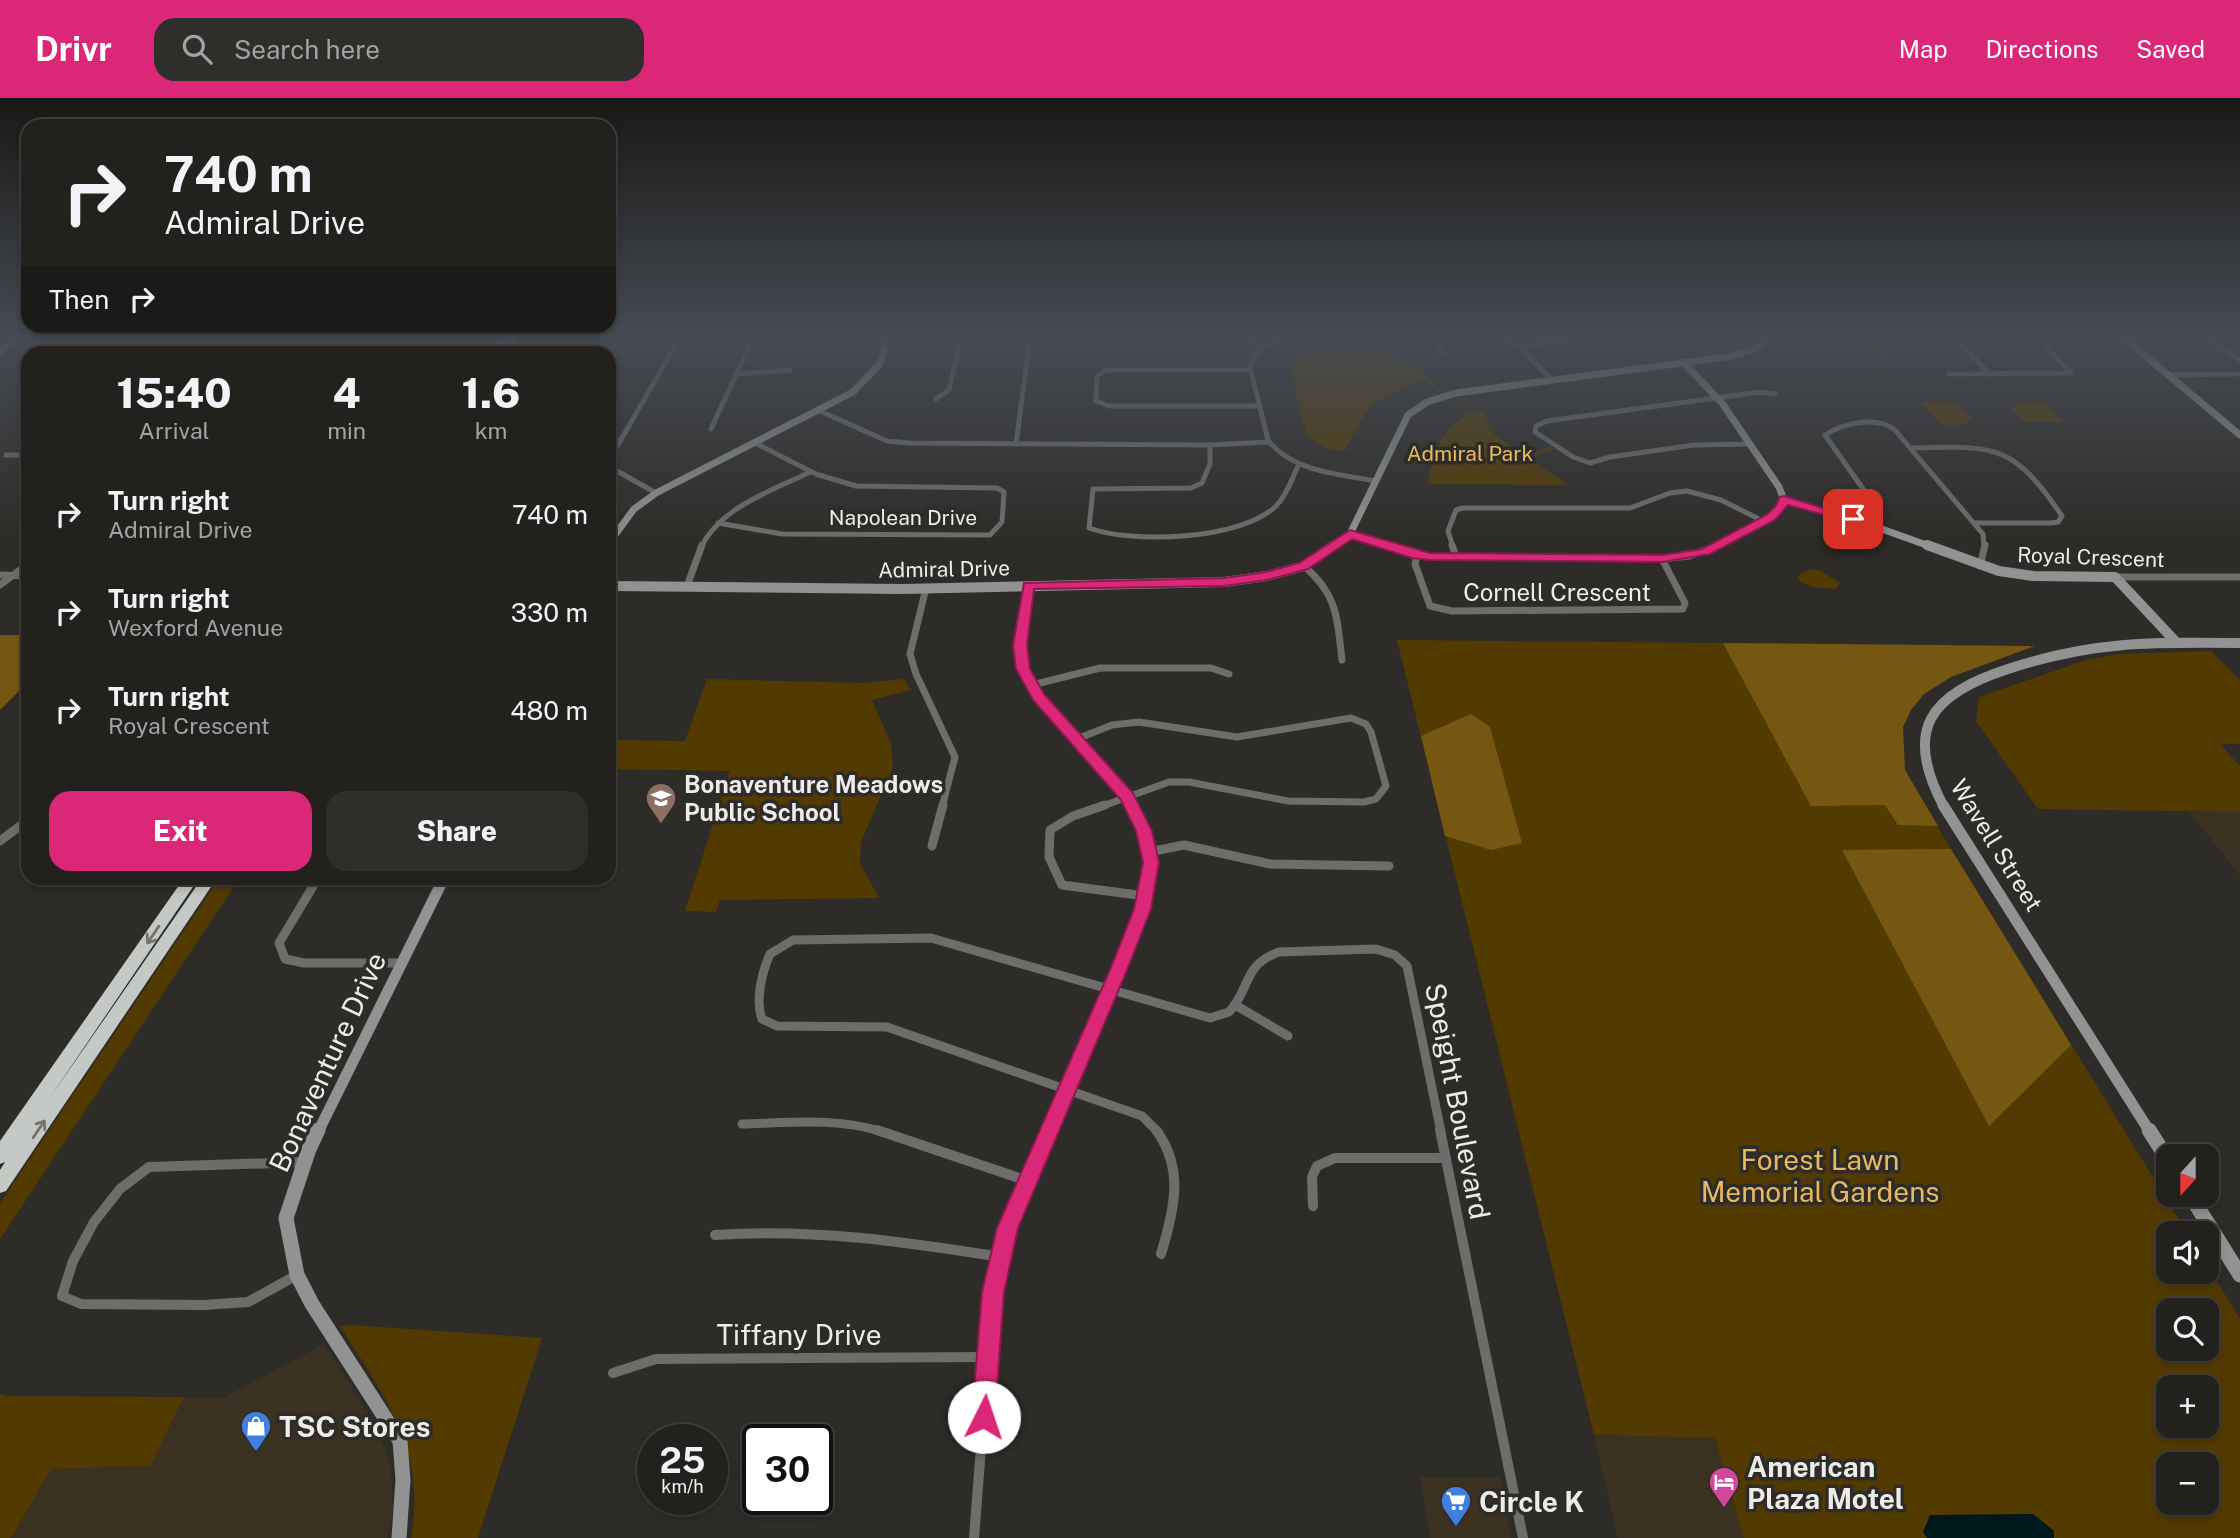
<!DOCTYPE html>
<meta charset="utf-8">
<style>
:root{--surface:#22211e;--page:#2e2e2b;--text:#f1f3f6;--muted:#a2a3a4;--line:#3f3e3c;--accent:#db2777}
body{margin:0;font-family:"Public Sans",sans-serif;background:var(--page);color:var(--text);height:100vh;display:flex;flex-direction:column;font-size:26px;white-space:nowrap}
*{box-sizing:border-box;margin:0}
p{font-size:23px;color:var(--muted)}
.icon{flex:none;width:38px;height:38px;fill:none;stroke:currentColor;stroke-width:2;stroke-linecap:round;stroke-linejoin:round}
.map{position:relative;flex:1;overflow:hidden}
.drawer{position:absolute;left:21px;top:248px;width:595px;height:539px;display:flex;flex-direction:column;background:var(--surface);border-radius:21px;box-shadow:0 4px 10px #0003,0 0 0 2px var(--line)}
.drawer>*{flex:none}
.guide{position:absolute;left:21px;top:21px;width:595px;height:214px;border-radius:21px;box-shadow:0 4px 10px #0003,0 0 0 2px var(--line);background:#22211e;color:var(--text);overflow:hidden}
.needle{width:46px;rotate:201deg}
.controls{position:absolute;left:2156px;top:1046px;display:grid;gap:14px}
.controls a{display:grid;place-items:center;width:63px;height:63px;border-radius:14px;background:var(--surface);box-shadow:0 4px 10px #0003,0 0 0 2px var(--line);font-size:35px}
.speed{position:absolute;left:637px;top:1326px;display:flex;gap:14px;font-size:35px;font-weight:700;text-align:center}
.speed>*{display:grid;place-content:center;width:91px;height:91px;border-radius:50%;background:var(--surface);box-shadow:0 4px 10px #0003,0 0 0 2px var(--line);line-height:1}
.speed small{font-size:18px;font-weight:400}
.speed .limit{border:4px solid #111;border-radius:10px;background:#fff;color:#111}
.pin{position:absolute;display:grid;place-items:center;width:60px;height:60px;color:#fff;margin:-30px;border-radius:14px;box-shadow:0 4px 10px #0006}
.me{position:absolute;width:77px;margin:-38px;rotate:4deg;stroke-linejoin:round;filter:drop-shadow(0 0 5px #0008)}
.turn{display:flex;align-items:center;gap:24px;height:147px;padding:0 28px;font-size:32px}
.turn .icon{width:91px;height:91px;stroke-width:2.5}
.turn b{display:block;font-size:49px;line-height:60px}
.then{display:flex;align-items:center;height:66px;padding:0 28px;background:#0003;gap:14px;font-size:26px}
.eta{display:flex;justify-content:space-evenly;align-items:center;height:119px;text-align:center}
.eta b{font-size:42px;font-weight:800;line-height:49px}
.primary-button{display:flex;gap:14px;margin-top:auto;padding:14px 28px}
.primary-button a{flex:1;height:80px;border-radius:21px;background:var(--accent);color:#fff;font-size:28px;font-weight:800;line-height:80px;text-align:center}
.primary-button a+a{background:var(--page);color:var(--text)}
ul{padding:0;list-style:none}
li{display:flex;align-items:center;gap:21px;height:98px;padding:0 28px}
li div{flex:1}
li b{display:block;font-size:26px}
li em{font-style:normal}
header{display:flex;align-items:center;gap:42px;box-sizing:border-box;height:98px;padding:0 35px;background:var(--accent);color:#fff}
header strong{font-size:33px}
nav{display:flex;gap:38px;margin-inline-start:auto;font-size:24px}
.search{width:490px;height:63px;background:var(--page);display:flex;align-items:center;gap:18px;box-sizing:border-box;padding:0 24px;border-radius:21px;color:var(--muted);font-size:26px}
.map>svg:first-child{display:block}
.commercial{fill:#3c3222}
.green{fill:#533a00;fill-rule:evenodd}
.forest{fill:#765712}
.water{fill:#00171b}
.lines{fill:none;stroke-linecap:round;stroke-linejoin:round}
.stream{stroke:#00171b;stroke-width:2}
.street-far3{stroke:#6c6e6c;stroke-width:5}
.street-far2{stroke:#6c6e6c;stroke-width:7}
.street-far1{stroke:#6c6e6c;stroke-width:9}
.street{stroke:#6c6e6c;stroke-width:10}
.secondary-far3{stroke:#909391;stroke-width:7}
.secondary-far2{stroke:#909391;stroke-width:10}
.secondary-far1{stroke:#909391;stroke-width:11}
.secondary{stroke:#909391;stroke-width:15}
.highway{fill:#c5c9c6;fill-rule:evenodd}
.oneway{stroke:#72736f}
.route{fill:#db2777;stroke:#8e194d;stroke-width:2}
.labels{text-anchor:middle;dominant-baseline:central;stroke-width:7;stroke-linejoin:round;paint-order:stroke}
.far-park-label{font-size:21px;fill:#e8b95f;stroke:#2e2c28}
.far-street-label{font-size:21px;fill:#edece9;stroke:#2e2c28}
.street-label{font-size:24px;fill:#edece9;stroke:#2e2c28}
.poi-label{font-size:24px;font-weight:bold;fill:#edece9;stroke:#2e2c28;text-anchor:start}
.near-street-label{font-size:28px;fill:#edece9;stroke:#2e2c28}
.near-park-label{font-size:28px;fill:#e8b95f;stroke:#2e2c28}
.near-poi-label{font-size:28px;font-weight:bold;fill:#edece9;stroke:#2e2c28;text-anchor:start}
</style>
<header>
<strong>Drivr</strong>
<div class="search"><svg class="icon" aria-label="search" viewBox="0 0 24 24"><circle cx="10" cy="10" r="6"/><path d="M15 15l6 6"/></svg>Search here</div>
<nav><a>Map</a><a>Directions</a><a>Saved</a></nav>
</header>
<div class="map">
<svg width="2240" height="1440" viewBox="0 0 2240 1440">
<rect width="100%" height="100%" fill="#2e2c28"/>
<g class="commercial">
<polygon points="2188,713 2240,714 2240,777"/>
<polygon points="324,1246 375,1326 390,1365 393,1410 387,1440 11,1440 51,1371 149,1368 184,1299 223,1300"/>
<polygon points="1594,1337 1715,1340 1744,1440 1618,1440"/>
<polygon points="1420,1379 1501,1379 1511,1440 1430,1440"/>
</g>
<g class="green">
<path d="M1360,240h3l4,14c31,1 56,20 78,40l-3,2 -18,-14c-54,21 -53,20 -79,71l-20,-3 -18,-11 -18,-74 18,-10 55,-1z"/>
<polygon points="1844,240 1896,240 1888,257 1841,246"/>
<path d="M1452,301l15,16 16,-4 11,23 28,21 29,-8 3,2 -27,9 42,27 -141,-1c5,-26 11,-56 38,-67z"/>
<polygon points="1920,304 1955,304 1972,320 1963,327 1941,327"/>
<polygon points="2017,304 2044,304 2063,324 2024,324 2012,312"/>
<polygon points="1810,471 1821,473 1840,485 1835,491 1812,489 1801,484 1798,478"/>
<path d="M1397,542l436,4 110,192 245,398h-20v38h39v-7l33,54v219h-496l-29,-100 -121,-3zM2168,1213h39v38h-39zM2168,1290h39v38h-39zM2168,1367h39v38h-39z"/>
<polygon points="2211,553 2240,582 2240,646 2220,646 2240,668 2240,714 2038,711 1976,623 1979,599 2089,561 2119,556"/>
<polygon points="707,581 865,585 904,581 911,592 872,602 891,646 893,669 861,744 860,765 879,800 720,802 716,814 685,813 730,673 609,671 609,642 685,643"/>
<polygon points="219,781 239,781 0,1141 0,1105"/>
<path d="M350,1227l192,13 -64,200h-67c16,-90 -26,-140 -71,-212z"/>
<polygon points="0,1296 6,1298 184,1299 150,1368 51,1371 11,1440 0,1440"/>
</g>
<g class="forest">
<polygon points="0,537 28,537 28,584 0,612"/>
<polygon points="1723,545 2035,548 1951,579 1924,596 1911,612 1903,629 1905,672 1938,728 1898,727 1885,707 1811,708"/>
<polygon points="1471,616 1490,629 1522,745 1491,752 1445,738 1421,638"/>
<polygon points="1951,751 2071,947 1989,1028 1842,752"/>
</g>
<polygon class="water" points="2033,1416 2054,1433 2054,1440 1927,1440 1923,1434 1930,1417"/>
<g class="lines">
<polyline class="stream" points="460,256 467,240"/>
<g class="street-far3">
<polyline points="1238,240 1261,248"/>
<path d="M1282,240c-16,5 -28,11 -32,29l18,73c24,32 72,34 108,41"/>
<polyline points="1437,240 1441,254"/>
<polyline points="1496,240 1518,248 1551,281"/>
<polyline points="1955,240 1990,276"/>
<polyline points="2209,240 2240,263"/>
<polyline points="1518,248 1584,240"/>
<polyline points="247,256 263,240"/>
<polyline points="1250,272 1106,272 1097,278 1096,303 1109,308 1260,308"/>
<polyline points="736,276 790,272"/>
<polyline points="1949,276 2071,275 2038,240"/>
<polyline points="2168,277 2240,276"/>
<polyline points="936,301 949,292 961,240"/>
<polyline points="820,313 887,343 910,345 1210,347 1269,344"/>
<polyline points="711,331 753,240"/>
<polyline points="1016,346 1030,240"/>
<polyline points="1751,346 1694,347 1610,359 1590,365 1573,359 1535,334 1536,328 1547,323 1760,294 1775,296"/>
<path d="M1210,347v19l-8,19 -11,5 -98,1 -4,39c43,16 152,12 187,-22 11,-11 16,-28 23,-42"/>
<path d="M1911,350c83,-2 101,-6 151,68l-4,6 -7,1h-77"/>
<polyline points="6,357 28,357"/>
<polyline points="656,395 610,369 609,362 680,240"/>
<path d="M1860,423l11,-15 -3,-10 -43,-61c18,-12 50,-19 69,-6l89,105 1,13"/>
<polyline points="718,425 782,436 990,437 1002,424 1004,394 997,390 856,388 816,376 755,345"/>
<polyline points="1350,436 1391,449"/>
<path d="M701,449c21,-41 71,-56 109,-75"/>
<polyline points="1453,449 1448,433 1456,412 1463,410 1630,410 1670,395 1687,393 1721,402 1763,423"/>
<path d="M1715,449c21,-11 60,-23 69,-47"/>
</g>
<g class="street-far2">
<polyline points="1385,447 1430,459 1662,461 1689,458 1718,447"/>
<polyline points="1452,447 1456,459"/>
<polyline points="1417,457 1415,466 1430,508 1452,513 1683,511 1685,505 1662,461"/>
<path d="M1304,468c34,29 33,52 38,94"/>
<polyline points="1980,468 1985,447"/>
<polyline points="0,477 28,478"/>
<polyline points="2115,479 2240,479"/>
<polyline points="0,487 28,466"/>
<polyline points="687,488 702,447"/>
<path d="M1028,488c-4,26 -12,55 -5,81 7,31 81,103 105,130l5,10"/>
<polyline points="926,490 910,556 916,576 955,659 942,709"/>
<polyline points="1032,587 1100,570 1211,570 1229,576"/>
<polyline points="1077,641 1112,627 1139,624 1237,639 1351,620 1366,626 1371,634 1386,688 1376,701 1364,704 1288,703 1189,684 1169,684 1100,709"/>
</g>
<g class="street-far1">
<polyline points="1105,707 1073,718 1050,732 1049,759 1062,787 1145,798"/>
<polyline points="0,743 28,722"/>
<polyline points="932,748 943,707"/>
<polyline points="1149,754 1184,747 1270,766 1389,768"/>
<polyline points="318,780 279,845 285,861 304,865 401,865"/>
<polyline points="1237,908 1288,938"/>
<path d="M742,1026c46,-1 96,-7 140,8"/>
<polyline points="1049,1034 1142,811 1151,764 1144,733 1132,707"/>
<path d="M1158,1034l-16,-16 -255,-89 -110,-1 -15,-7c-7,-19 0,-47 8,-65l23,-14 138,-2 279,80 19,-6c22,-23 13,-47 50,-60l97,-3 19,6 12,11 34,166"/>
</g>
<g class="street">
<polyline points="877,1032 1028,1083"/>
<path d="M1156,1032c29,39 18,81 5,124"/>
<polyline points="1440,1032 1523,1440"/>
<polyline points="1313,1108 1312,1079 1317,1068 1335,1060 1446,1060"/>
<path d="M715,1137c97,-7 191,7 286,22"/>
<polyline points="297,1177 248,1204 204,1207 81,1206 62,1198 73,1163 94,1124 120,1091 149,1069 305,1064"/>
<polyline points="613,1275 656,1261 988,1259"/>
<polyline points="974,1440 993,1194 1008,1130 1050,1032"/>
</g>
<g class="secondary-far3">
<polyline points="2124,240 2240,337"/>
<polyline points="0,253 16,240"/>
<polyline points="1684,265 1722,305 1779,389 1784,402 1865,425 1932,449"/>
<polyline points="609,445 634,411 656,395 853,294 879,267 888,240"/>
<polyline points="1332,449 1350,436 1408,317 1427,304 1456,295 1727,259 1755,251 1768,240"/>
</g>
<g class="secondary-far2">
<polyline points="1927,447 1999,473 2033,478 2115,479 2176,544"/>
<polyline points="609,488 902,491 1224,484 1267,478 1304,468 1334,447"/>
<path d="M1944,709c-42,-78 -13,-113 64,-138 84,-28 145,-27 232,-26"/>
</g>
<g class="secondary-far1">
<polyline points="1943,707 2150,1034"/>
<polyline points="318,1034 444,780"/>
</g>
<g class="secondary">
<polyline points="318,1032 309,1051 286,1120 297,1177 312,1206 400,1343 403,1382 399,1440"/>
<polyline points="2149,1032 2168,1062"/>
<polyline points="2190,1097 2240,1177"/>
</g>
<g class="highway">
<polygon points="496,240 505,240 501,256 492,256"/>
<polygon points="507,240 516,240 512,256 503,256"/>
<polygon points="184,780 199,780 47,1004 202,780 217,780 6,1093 0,1095 0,1072 5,1064 0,1066 0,1043"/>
</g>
</g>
<defs><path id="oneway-shaft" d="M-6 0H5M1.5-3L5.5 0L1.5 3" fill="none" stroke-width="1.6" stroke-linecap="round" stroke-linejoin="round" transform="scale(1.75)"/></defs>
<g class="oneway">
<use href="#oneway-shaft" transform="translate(153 837) rotate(124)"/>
<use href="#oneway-shaft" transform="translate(39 1031) rotate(-56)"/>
</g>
<linearGradient id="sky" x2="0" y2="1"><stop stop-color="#191816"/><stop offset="0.54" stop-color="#464b53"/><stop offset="1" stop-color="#464b53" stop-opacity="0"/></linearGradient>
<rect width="2240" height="442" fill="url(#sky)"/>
<polygon class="route" points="1784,398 1859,421 1853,425 1788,407 1775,422 1710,456 1662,464 1430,462 1412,460 1352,441 1308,471 1267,482 1224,488 1034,491 1027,547 1030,571 1044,596 1133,695 1152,733 1159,764 1151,811 1127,872 1018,1130 1004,1194 995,1319 992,1328 984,1331 976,1328 972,1319 982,1194 997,1130 1110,872 1134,811 1143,764 1136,733 1121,702 1033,602 1016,571 1013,547 1024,485 1224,480 1266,474 1299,465 1350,432 1430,455 1662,457 1702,451 1766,417 1775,409 1780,399"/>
<defs>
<g id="school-pin" transform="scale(1.575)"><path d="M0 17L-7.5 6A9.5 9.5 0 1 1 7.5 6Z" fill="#8d6e63" stroke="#2e2c28"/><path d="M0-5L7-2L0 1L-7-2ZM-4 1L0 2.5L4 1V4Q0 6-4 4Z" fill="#fff"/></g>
<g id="shop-pin" transform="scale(1.575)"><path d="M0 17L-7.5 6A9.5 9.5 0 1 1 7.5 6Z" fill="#3f7fe0" stroke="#2e2c28"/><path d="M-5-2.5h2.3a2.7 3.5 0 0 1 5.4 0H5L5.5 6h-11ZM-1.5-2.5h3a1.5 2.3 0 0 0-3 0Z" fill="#fff"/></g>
<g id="hotel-pin" transform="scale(1.575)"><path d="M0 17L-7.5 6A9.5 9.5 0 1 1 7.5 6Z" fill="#d1479c" stroke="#2e2c28"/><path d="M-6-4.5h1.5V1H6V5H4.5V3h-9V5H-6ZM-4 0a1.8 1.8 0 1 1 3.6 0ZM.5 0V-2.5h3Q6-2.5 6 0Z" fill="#fff"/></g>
<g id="supermarket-pin" transform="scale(1.575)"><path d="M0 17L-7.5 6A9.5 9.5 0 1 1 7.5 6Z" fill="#3f7fe0" stroke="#2e2c28"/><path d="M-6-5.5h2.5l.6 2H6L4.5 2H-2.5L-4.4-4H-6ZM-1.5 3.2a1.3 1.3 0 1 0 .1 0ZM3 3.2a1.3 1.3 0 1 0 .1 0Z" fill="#fff"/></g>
</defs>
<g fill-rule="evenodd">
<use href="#school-pin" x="661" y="700"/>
<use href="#shop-pin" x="256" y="1328"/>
<use href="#hotel-pin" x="1724" y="1384"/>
<use href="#supermarket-pin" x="1456" y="1403"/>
</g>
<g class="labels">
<g class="far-park-label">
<text x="1470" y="355">Admiral Park</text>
</g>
<g class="far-street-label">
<text x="903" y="419">Napolean Drive</text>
<text transform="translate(2091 459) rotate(2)">Royal Crescent</text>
<text transform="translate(944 471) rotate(-1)">Admiral Drive</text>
</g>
<g class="street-label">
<text x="1557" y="494">Cornell Crescent</text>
<text transform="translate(1997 747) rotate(58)">Wavell Street</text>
</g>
<g class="poi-label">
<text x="684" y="686">Bonaventure Meadows<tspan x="684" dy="28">Public School</tspan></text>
</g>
<g class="near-street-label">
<text transform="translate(327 964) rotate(-65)">Bonaventure Drive</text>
<text transform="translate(1458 1003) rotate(79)">Speight Boulevard</text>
<text x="799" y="1236">Tiffany Drive</text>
</g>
<g class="near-park-label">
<text x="1820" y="1061">Forest Lawn<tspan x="1820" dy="32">Memorial Gardens</tspan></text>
</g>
<g class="near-poi-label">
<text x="279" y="1328">TSC Stores</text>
<text x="1747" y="1368">American<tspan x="1747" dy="32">Plaza Motel</tspan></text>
<text x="1479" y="1403">Circle K</text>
</g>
</g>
</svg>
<div class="controls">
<a><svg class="needle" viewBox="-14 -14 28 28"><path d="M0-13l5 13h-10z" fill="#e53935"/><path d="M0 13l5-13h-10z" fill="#a2a3a4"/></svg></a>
<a><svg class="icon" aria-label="sound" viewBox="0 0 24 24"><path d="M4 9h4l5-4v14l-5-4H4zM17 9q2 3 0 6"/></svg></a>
<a><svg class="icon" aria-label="search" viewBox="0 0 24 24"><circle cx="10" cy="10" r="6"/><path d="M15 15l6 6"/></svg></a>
<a>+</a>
<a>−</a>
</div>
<div class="speed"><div>25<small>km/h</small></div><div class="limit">30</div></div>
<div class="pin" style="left:1853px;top:421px;background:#d93025"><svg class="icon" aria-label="arrive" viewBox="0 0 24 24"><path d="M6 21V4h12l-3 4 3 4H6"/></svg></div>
<svg class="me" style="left:984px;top:1319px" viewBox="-20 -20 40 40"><circle r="19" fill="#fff"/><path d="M0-13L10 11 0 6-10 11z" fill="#db2777"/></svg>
<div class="guide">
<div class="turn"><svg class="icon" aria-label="right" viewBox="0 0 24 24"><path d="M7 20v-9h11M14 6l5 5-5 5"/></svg><div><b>740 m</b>Admiral Drive</div></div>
<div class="then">Then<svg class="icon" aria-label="right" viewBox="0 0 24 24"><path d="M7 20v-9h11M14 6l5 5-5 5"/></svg></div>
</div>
<section class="drawer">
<div class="eta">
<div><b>15:40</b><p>Arrival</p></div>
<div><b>4</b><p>min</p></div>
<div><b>1.6</b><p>km</p></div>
</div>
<ul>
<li><svg class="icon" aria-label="right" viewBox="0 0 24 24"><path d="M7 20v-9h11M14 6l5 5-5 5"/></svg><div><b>Turn right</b><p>Admiral Drive</p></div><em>740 m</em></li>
<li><svg class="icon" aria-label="right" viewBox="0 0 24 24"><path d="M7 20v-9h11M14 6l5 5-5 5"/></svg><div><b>Turn right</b><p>Wexford Avenue</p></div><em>330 m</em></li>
<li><svg class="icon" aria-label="right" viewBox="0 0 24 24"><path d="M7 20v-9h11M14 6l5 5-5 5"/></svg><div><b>Turn right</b><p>Royal Crescent</p></div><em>480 m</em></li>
</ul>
<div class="primary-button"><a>Exit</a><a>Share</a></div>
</section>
</div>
